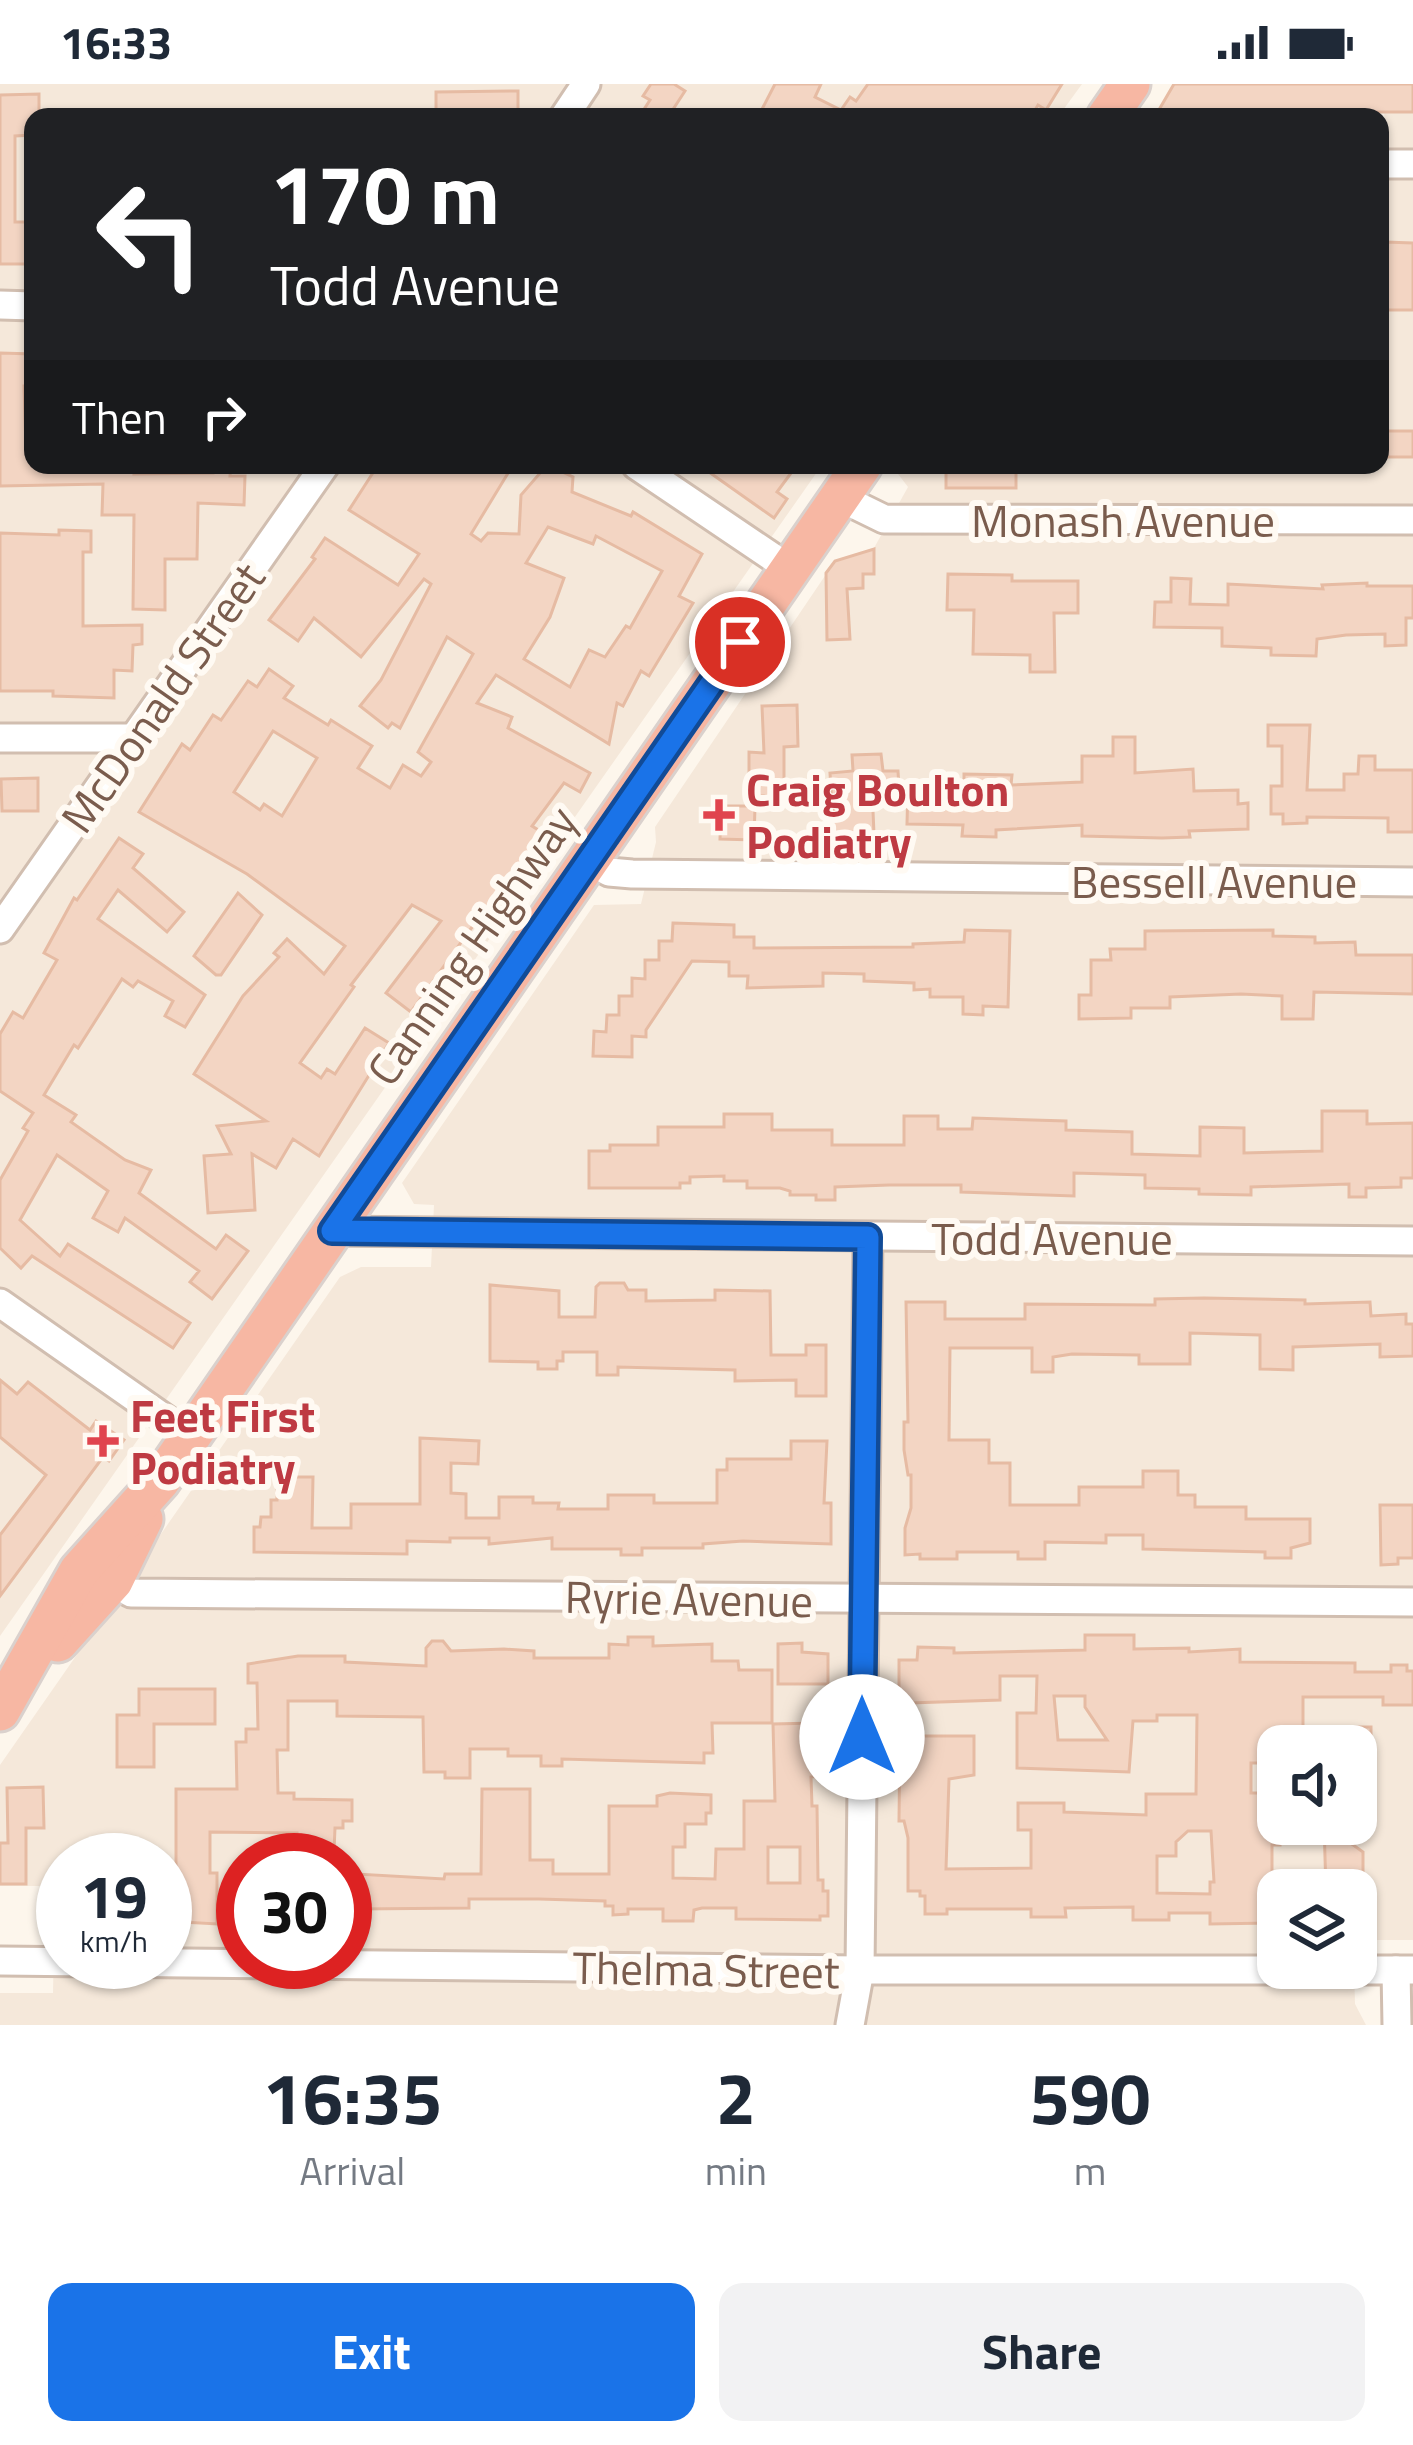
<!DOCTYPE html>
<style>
:root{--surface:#fff;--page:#f2f2f3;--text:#1f2937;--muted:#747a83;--accent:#1a73e8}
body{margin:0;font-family:"Titillium Web",sans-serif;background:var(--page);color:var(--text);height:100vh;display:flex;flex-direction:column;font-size:45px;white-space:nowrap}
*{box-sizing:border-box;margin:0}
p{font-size:39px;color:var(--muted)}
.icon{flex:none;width:66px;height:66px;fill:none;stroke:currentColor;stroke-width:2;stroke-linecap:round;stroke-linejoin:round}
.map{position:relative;height:1941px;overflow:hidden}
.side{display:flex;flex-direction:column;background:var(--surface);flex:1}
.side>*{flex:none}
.banner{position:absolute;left:24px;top:24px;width:1365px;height:366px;border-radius:24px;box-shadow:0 3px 9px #0004;background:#202124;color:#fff;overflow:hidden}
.buttons{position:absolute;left:1257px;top:1641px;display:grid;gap:24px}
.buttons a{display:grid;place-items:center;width:120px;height:120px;border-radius:24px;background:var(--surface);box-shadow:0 3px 9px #0004;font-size:60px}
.speed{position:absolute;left:36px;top:1749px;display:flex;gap:24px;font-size:60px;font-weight:700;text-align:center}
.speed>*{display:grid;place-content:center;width:156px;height:156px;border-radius:50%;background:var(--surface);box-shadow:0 3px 9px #0004;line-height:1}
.speed small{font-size:30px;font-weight:400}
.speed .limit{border:18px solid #d22;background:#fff;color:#111}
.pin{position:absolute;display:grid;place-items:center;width:102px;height:102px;color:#fff;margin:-51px;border:6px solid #fff;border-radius:50%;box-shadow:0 3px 12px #0007}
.me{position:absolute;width:132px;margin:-66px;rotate:0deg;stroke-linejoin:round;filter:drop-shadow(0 0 9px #0008)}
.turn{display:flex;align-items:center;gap:42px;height:252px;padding:0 48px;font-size:54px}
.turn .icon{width:156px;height:156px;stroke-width:2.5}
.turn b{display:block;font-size:84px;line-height:102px}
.then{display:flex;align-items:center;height:114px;padding:0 48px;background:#0003;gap:24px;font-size:45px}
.eta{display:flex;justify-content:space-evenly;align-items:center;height:204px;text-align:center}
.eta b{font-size:72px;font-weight:700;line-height:84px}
.cta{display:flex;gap:24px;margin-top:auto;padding:24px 48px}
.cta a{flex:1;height:138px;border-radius:24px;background:var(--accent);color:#fff;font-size:48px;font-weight:700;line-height:138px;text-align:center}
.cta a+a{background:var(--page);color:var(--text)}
.status{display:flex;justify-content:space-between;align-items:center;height:84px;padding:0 60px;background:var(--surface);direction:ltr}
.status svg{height:33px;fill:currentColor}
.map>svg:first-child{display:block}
.residential{fill:#f5e8da;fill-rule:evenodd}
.building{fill:#f3d5c3;stroke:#e6bba3;stroke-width:3;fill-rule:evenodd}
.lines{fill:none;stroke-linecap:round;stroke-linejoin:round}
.minor-casing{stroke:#d1beb0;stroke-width:33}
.highway-casing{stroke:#dad1cd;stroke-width:45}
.minor{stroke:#fff;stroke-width:27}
.highway{stroke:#f7b7a3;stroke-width:39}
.route-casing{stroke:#114b97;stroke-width:30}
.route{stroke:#1a73e8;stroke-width:21}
.health-dot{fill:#e0444e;stroke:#fffaf3;stroke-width:4.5}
.labels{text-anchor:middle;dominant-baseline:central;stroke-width:12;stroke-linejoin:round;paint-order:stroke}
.street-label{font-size:45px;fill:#7a5c4d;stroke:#fffaf3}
.health-label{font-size:45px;font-weight:bold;fill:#be3a42;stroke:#fffaf3;text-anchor:start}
</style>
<div class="status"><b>16:33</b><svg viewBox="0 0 49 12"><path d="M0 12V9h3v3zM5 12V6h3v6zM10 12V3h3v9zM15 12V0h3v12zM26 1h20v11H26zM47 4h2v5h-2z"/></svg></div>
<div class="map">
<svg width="1413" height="1941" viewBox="0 0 1413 1941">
<rect width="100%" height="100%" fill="#fdf6ec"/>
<g class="residential">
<polygon points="0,0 1082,0 1058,33 33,33 33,381 822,381 0,1552"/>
<path d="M1384,0h29v1856h-57v-50h-78v78h76l1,36 11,21h-1366v-32h53l2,-107h-55v-121l340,-488 21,-10h70l3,-62 -20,-1 -12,-21 192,-278 47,-1 15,-62 -1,-15 180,-266 39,-13 34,-61 -13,-17 4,-5h481v-271l5,-1zM1278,1662h78v78h-78zM63,1776h102v102h-102zM243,1776h102v102h-102z"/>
</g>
<g class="building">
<polygon points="651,0 674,0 685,7 668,33 639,33 650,16 643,12"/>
<polygon points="775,0 821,0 815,13 841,26 850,13 856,17 868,0 1062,0 1046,26 1038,21 1031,33 758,33"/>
<polygon points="1174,0 1413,0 1413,28 1370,28 1370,33 1165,33 1160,24"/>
<polygon points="518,7 518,29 436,30 436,8"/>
<polygon points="39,10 39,33 33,33 33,51 15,52 15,138 33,138 33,180 0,180 0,11"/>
<polygon points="1385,158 1413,159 1413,226 1385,226"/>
<polygon points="0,269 33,270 33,302 24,302 26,363 33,363 33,381 135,381 134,390 213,389 213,382 231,382 230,392 245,392 244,421 198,419 197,475 165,475 165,526 133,525 134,431 102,431 103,400 0,402"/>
<rect x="1385" y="347" width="28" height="26"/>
<path d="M378,381h135l-42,69 10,7 7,-8 31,1 2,-39 26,-30 26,12 -1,15 59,24 2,-4 69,42 -23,42 14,7 -44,73 -8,-5 -18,35 -6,-3 -8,41 -113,-69 -19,28 35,14 -4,11 82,45 -10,19 -16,-9 -32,43 16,10 -12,19 -7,-5 -37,58 3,1 -11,19 -9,-5 -64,89 -25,-19 55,-72 -29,-16 -61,80 3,2 -54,76 21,15 6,-9 8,5 30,-46 24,15 -70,113 -26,-17 -17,29 -24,-14 3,56 -47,3 -4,-57 27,-2 -14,-28 49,-5 -72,-47 49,-78 36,-39 -5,-4 13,-14 37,35 21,-28 -98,-72 -108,-62 43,-68 8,6 23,-35 8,5 27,-39 9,6 12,-18 24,17 -9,12 44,27 3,-5 41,26 -14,22 32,20 13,-23 18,11 10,-14 -13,-10 55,-98 -26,-17 -47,91 -8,-5 -4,5 -28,-22 21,-26 50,-96 -7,-5 -63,78 -47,-39 -16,23 -29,-21 46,-61 -3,-2 13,-19 73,47 21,-31 -70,-44zM548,443l45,17 3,-8 66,35 -32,57 -4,-2 -21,31 -16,-7 -19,37 -46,-28 26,-42 14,-39 -38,-15zM273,647l44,27 -35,58 -18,-12 -4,6 -26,-18z"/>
<polygon points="699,381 797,381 777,408 787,415 774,434"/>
<rect x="946" y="381" width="70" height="23"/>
<polygon points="59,446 91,447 91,468 83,468 83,542 142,541 142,560 133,561 132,587 114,586 114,614 53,612 53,607 0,607 0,449 59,451"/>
<polygon points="874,465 874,490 863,490 863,504 847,505 850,555 827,556 826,489 835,477"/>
<polygon points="948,490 1012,491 1012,497 1078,497 1078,529 1054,529 1055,588 1030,588 1030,571 973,570 974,526 947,526"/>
<polygon points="1171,494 1191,495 1190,520 1228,521 1228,500 1323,505 1322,501 1367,499 1367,502 1413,502 1413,534 1406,534 1406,561 1385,562 1385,550 1346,551 1317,555 1316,572 1271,571 1271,564 1222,562 1222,544 1154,543 1155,518 1171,518"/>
<polygon points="797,621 798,662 784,663 784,712 749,712 749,668 764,669 762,622"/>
<polygon points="1268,641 1310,641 1307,706 1344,706 1344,690 1358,690 1359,672 1375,672 1375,686 1413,686 1413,748 1388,748 1388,734 1307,733 1307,739 1283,740 1283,730 1271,730 1271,702 1282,702 1282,662 1268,662"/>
<polygon points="1113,653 1135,653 1135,689 1193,685 1194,707 1238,706 1238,720 1248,719 1248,745 1189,747 1190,753 1162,754 1082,752 1082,741 996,746 996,753 962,752 963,741 907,740 908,702 964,704 964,690 1012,691 1011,701 1082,698 1082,672 1113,672"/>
<polygon points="881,670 883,687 898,687 899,703 872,704 874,750 834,752 830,689 853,687 852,671"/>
<polygon points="38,694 38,727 2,727 1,695"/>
<polygon points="721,722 755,722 754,756 720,755"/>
<polygon points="119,754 143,770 133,784 184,828 167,848 118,806 98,835 205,911 185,943 165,932 173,917 138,897 133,903 122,895 78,964 74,961 44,1011 76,1031 71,1038 125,1076 151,1086 139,1109 216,1165 226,1151 248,1167 212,1215 190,1198 199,1187 125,1134 118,1148 93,1134 108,1107 57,1071 20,1136 60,1172 68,1160 190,1239 173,1264 32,1172 21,1184 0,1164 0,1096 28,1047 23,1044 33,1029 0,1007 0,950 13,928 23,934 57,876 44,869 74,814 77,816"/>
<polygon points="238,809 262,831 221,891 216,891 194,872"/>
<polygon points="673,839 734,841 734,853 754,853 754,864 913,863 913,860 964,858 965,846 1010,847 1008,923 983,922 983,931 963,930 963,913 930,913 930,905 914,906 914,899 864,897 864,890 823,889 823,902 747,904 748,892 729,892 729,878 692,877 646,946 646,953 632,952 632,973 593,972 594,947 606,948 607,931 619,931 619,912 632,912 632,894 645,895 645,876 659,876 659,857 672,857"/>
<polygon points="1273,846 1273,852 1315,853 1315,859 1355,858 1356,871 1413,871 1413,910 1314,908 1313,935 1282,935 1282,912 1241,910 1170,913 1170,924 1131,924 1131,934 1079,935 1079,911 1091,911 1091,876 1111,876 1110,865 1145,865 1145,847"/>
<polygon points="1322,1027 1367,1027 1367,1040 1413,1039 1413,1094 1401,1094 1401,1103 1366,1104 1366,1113 1349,1113 1349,1100 1251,1103 1251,1111 1199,1110 1199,1105 1145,1104 1145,1091 1074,1089 1074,1112 961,1108 961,1101 889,1101 835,1103 835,1116 816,1116 816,1111 790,1111 790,1107 780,1104 747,1104 747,1097 724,1097 724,1092 690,1093 690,1099 680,1099 680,1104 589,1104 589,1067 610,1067 610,1061 658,1061 658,1043 724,1043 724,1030 772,1030 772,1046 832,1046 832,1061 904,1061 904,1032 938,1032 938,1045 972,1045 973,1034 1066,1037 1066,1046 1132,1048 1132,1070 1200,1072 1200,1043 1244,1044 1244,1069 1322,1067"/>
<polygon points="600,1199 624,1199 628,1206 646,1206 646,1217 715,1216 715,1206 770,1207 771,1271 806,1271 806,1261 826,1261 826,1312 796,1312 796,1296 735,1297 735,1286 618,1283 618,1291 597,1291 597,1268 563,1268 563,1277 557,1277 557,1285 538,1285 538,1278 490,1277 490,1201 559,1207 559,1233 595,1233 596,1203"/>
<polygon points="1204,1214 1305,1216 1305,1220 1370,1218 1371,1232 1406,1230 1406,1240 1413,1240 1413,1272 1380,1273 1380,1260 1293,1263 1293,1286 1260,1285 1260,1251 1190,1249 1190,1280 1139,1280 1139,1271 1072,1270 1053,1273 1053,1288 1032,1288 1032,1264 950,1264 949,1356 989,1356 989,1379 1010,1379 1010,1421 1079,1421 1079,1403 1143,1403 1143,1387 1178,1387 1178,1411 1195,1411 1195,1423 1246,1423 1246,1435 1310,1435 1310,1459 1291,1464 1291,1474 1265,1474 1265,1468 1143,1465 1143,1451 1106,1451 1106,1459 1045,1458 1045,1475 1018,1475 1018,1468 957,1468 957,1475 920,1475 920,1470 905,1471 905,1444 911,1424 911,1391 908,1391 904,1366 904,1338 908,1338 906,1218 945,1218 945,1235 1025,1235 1025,1220 1155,1221 1155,1215"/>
<polygon points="0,1296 17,1310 28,1298 90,1346 96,1337 124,1356 109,1377 103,1373 0,1512 0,1451 46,1391 0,1353"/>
<polygon points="420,1354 479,1357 478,1380 451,1379 451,1409 466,1410 466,1434 499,1434 499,1413 533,1413 533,1419 559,1419 558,1425 608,1425 608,1411 654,1411 654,1419 717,1419 717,1386 727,1386 727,1375 791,1375 791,1357 827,1357 824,1419 831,1419 831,1460 743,1457 703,1460 703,1464 642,1464 642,1471 621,1471 621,1465 552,1465 552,1454 489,1460 489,1454 450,1454 450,1458 407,1457 407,1470 254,1468 254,1443 260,1443 261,1433 271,1433 271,1416 277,1416 277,1403 286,1403 286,1393 313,1393 312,1444 351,1444 351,1420 420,1420"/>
<polygon points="1380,1421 1413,1421 1413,1474 1398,1474 1398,1480 1381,1481"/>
<path d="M1085,1551h49v14l55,-1v4l51,-3v13l115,1v9h36v-7h16v6h6v34h-30v-8h-80v30h68v19h-93v17h-27v30h26l1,3 2,49h-8v31h6v47l-68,1v-11h-41v7h-36v-13l-68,1 1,9h-35v-8h-84v5h-22v-18h-5v-5h-12v-53l-4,-17h-5l1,-85h74v39l-25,4 -3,90 85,-1v-38h-13v-27h46v9l82,3v-21h50l1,-79h-40v6h-24l-4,51 -112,-4v-55h19l1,-37h-37v24l-90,3v20h-20l1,-24h8v-39h18l1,-13 36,1v5l131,-3zM1054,1612h31v11l22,33h-49zM1188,1747h23l3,51h-4v12l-53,-1v-37h19v-14z"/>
<polygon points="628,1553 653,1553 653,1562 712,1560 712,1577 738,1577 739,1586 772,1586 772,1639 712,1639 713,1669 704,1669 704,1679 562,1675 562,1682 541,1682 541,1672 508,1672 508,1665 470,1665 470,1694 445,1694 445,1688 424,1688 423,1633 337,1632 337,1617 288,1617 288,1666 277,1666 278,1709 294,1709 294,1715 352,1716 352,1737 343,1737 343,1744 335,1744 334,1767 315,1766 315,1776 297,1776 297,1749 210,1748 210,1789 217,1789 217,1840 165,1837 165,1792 176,1792 176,1705 237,1705 236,1658 246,1658 246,1645 258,1645 257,1599 248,1599 248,1580 298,1572 345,1572 345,1578 426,1582 426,1564 432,1557 443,1557 451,1567 504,1565 534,1567 534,1574 609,1574 609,1560 628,1561"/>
<polygon points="802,1559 802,1568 828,1570 828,1600 778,1600 778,1560"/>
<polygon points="139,1605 215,1605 215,1640 154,1640 154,1683 117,1683 117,1631 139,1631"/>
<path d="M815,1639l6,53 -10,1 1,29h5l1,74h5v11h5v25h-8v4l-84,-1v-11h-34l-8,2 -1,11h-30v-12h-35v5l-15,1v-9h-8v-5l-66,-2h-70v9l-112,1v-35l87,5 1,-5h36l1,-85h48v71h23v14h56v-68h48v-10l13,-3 41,2v18h-5v11h-21v23h-12v31l42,1 1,-30h28v-48h31l-2,-77zM768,1763h32v36h-32z"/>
<polygon points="43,1703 44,1744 26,1744 26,1800 0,1800 0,1759 8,1759 7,1704"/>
<polygon points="1324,1740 1363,1768 1363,1806 1326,1806"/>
</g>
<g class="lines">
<g class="minor-casing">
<g id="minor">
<polyline points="564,33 586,0"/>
<polyline points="1380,80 1413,80"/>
<polyline points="0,221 33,222"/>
<polyline points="636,381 790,485"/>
<polyline points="839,413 884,435 1413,436"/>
<polyline points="0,654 133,654"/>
<polyline points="588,775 609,788 632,790 1413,798"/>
<polyline points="0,845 325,381"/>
<polyline points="332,1147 1413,1157"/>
<polyline points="0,1219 191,1353"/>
<polyline points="113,1497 131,1509 1413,1518"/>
<polyline points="0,1877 860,1886 1413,1886"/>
<polyline points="1396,1886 1397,1941"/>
<polyline points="850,1941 860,1886 868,1153"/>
</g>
</g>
<g class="highway-casing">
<g id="highway">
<polyline points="1107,33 1130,0"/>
<polyline points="58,1558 113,1497 143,1435"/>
<polyline points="0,1627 79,1487 160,1397 862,381"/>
</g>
</g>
<use href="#minor" class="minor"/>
<use href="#highway" class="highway"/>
</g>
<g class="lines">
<g class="route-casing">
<polyline id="route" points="740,558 332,1147 868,1153 862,1653"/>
</g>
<use href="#route" class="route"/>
</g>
<g class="health-dot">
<path d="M713 713h12v12h12v12h-12v12h-12v-12h-12v-12h12z"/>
<path d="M97 1339h12v12h12v12h-12v12h-12v-12h-12v-12h12z"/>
</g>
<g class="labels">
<g class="street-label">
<text x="1123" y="436">Monash Avenue</text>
<text transform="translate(162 613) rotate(-55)">McDonald Street</text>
<text x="1214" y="797">Bessell Avenue</text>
<text transform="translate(471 861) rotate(-55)">Canning Highway</text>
<text x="1052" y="1154">Todd Avenue</text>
<text transform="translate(689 1514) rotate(1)">Ryrie Avenue</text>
<text transform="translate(706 1885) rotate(1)">Thelma Street</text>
</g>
<g class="health-label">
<text x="746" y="705">Craig Boulton<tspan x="746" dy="52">Podiatry</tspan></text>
<text x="130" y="1331">Feet First<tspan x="130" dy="52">Podiatry</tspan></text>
</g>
</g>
</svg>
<div class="buttons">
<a><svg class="icon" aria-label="sound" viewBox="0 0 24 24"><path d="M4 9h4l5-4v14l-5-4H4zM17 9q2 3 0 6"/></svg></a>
<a><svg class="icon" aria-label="layers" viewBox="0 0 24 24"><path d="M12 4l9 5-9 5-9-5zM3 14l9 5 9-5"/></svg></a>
</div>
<div class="speed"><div>19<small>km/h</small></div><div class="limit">30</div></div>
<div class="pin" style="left:740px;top:558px;background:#d93025"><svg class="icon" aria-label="arrive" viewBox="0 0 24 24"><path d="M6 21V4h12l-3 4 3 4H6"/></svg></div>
<svg class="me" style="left:862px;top:1653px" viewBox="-20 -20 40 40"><circle r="19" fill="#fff"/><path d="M0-13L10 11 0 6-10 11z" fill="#1a73e8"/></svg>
<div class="banner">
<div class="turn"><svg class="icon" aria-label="left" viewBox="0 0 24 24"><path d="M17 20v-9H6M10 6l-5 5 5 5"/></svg><div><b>170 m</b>Todd Avenue</div></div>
<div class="then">Then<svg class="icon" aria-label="right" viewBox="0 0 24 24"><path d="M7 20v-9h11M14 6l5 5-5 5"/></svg></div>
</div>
</div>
<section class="side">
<div class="eta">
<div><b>16:35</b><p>Arrival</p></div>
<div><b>2</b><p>min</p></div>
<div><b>590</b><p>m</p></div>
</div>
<div class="cta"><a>Exit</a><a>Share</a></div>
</section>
